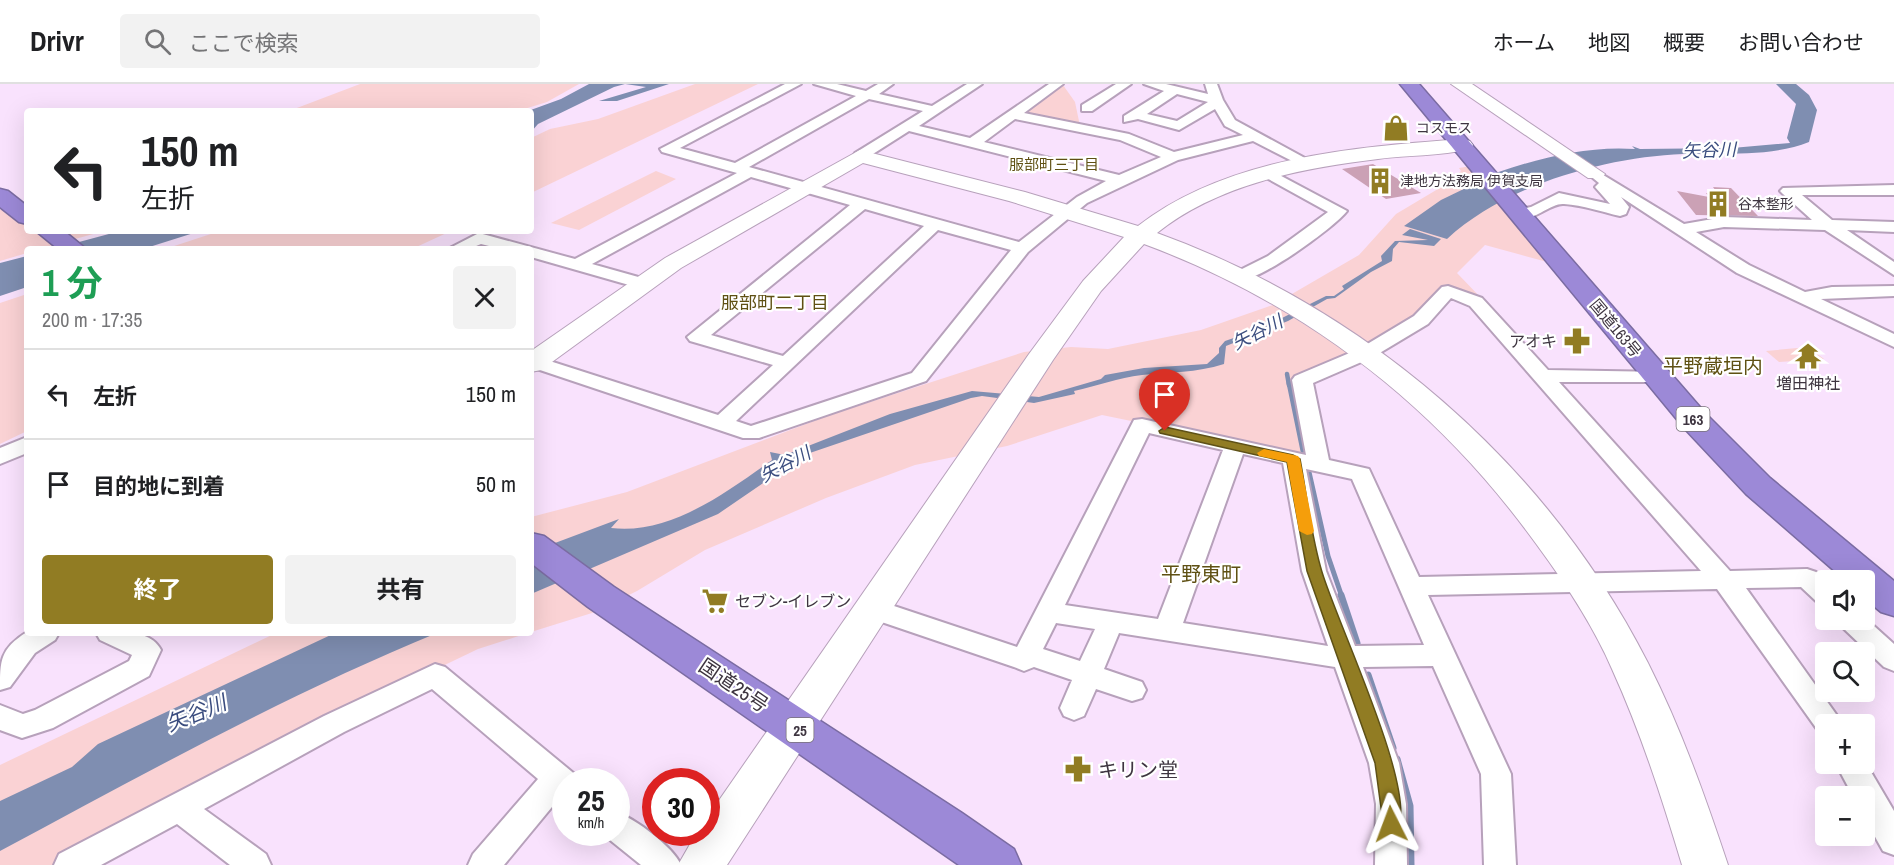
<!DOCTYPE html>
<html lang="ja">
<meta charset="utf-8">
<style>
:root{--surface:#fff;--page:#f2f2f2;--text:#202124;--muted:#757577;--line:#e0e0e0;--accent:#917c23}
body{margin:0;font-family:"Archivo Narrow","Noto Sans JP",sans-serif;background:var(--page);color:var(--text);height:100vh;display:flex;flex-direction:column;font-size:22px;white-space:nowrap}
*{box-sizing:border-box;margin:0}
p{font-size:20px;color:var(--muted)}
.icon{flex:none;width:33px;height:33px;fill:none;stroke:currentColor;stroke-width:2;stroke-linecap:round;stroke-linejoin:round}
.map{position:relative;flex:1;overflow:hidden}
.details{position:absolute;left:24px;top:162px;width:510px;height:390px;display:flex;flex-direction:column;background:var(--surface);border-radius:6px;box-shadow:0 6px 24px #0002}
.details>*{flex:none}
.banner{position:absolute;left:24px;top:24px;width:510px;height:126px;border-radius:6px;box-shadow:0 6px 24px #0002;background:#fff;color:var(--text);overflow:hidden}
.fabs{position:absolute;left:1815px;top:486px;display:grid;gap:12px}
.fabs a{display:grid;place-items:center;width:60px;height:60px;border-radius:6px;background:var(--surface);box-shadow:0 6px 24px #0002;font-size:30px}
.speed{position:absolute;left:552px;top:684px;display:flex;gap:12px;font-size:30px;font-weight:700;text-align:center}
.speed>*{display:grid;place-content:center;width:78px;height:78px;border-radius:50%;background:var(--surface);box-shadow:0 6px 24px #0002;line-height:1}
.speed small{font-size:15px;font-weight:400}
.speed .limit{border:9px solid #d22;background:#fff;color:#111}
.pin{position:absolute;display:grid;place-items:center;width:51px;height:51px;color:#fff;margin:-62px -26px;border-radius:50% 50% 50% 0;rotate:-45deg;box-shadow:0 0 6px #0007}
.pin .icon{rotate:45deg}
.me{position:absolute;width:66px;margin:-33px;rotate:357deg;stroke-linejoin:round;filter:drop-shadow(0 0 4px #0008)}
.turn{display:flex;align-items:center;gap:21px;height:126px;padding:0 18px;font-size:27px}
.turn .icon{width:78px;height:78px;stroke-width:2.5}
.turn b{display:block;font-size:42px;line-height:51px}
.round{display:grid;place-items:center;flex:none;width:63px;height:63px;border-radius:6px;background:var(--page)}
.headline{display:flex;align-items:center;justify-content:space-between;height:102px;padding:0 18px}
h1{font-size:36px;font-weight:700;line-height:45px;color:#1e9e55}
.primary-button{display:flex;gap:12px;margin-top:auto;padding:12px 18px}
.primary-button a{flex:1;height:69px;border-radius:6px;background:var(--accent);color:#fff;font-size:24px;font-weight:700;line-height:69px;text-align:center}
.primary-button a+a{background:var(--page);color:var(--text)}
ul{padding:0;list-style:none}
li{display:flex;align-items:center;gap:18px;height:90px;padding:0 18px;border-top:2px solid var(--line)}
li div{flex:1}
li b{display:block;font-size:22px}
li em{font-style:normal}
header{display:flex;align-items:center;gap:36px;box-sizing:border-box;height:84px;padding:0 30px;background:var(--surface);border-bottom:2px solid var(--line)}
header strong{font-size:28px}
nav{display:flex;gap:33px;margin-inline-start:auto;font-size:21px}
.search{width:420px;height:54px;background:var(--page);display:flex;align-items:center;gap:15px;box-sizing:border-box;padding:0 21px;border-radius:6px;color:var(--muted);font-size:22px}
.map>svg:first-child{display:block}
.green{fill:#fad2d4}
.water{fill:#7f8eb1}
.lines{fill:none;stroke-linecap:round;stroke-linejoin:round}
.stream-far2{stroke:#7f8eb1;stroke-width:4.5}
.stream-far1{stroke:#7f8eb1;stroke-width:5}
.stream{stroke:#7f8eb1;stroke-width:7}
.building{fill:#cba1b5}
.street-casing{stroke:#b7a1bb;stroke-width:4}
.secondary-casing{stroke:#b7a1bb;stroke-width:2}
.highway-casing{stroke:#7b6ca2;stroke-width:3}
.street{fill:#fff;fill-rule:evenodd}
.secondary{fill:#fff;fill-rule:evenodd}
.highway{fill:#9c89d7;fill-rule:evenodd}
.route{fill:#917c23;stroke:#5e5117;stroke-width:1.5}
.slow{fill:#f59e0b}
.labels{text-anchor:middle;dominant-baseline:central;stroke-width:4.5;stroke-linejoin:round;paint-order:stroke}
.far-poi-label{font-size:14px;fill:#3e3540;stroke:#fff;text-anchor:start}
.far-neighbourhood-label{font-size:15px;fill:#5f5013;stroke:#fff}
.shield{fill:#fff;stroke:#787279;stroke-width:1.5}
.shield-label{font-size:15px;font-weight:bold;fill:#3e3540}
.street-label{font-size:16px;fill:#3e3540;stroke:#fff}
.poi-label{font-size:16px;fill:#3e3540;stroke:#fff;text-anchor:end}
.water-label{font-size:18px;font-style:italic;fill:#3b4d7f;stroke:#fff}
.neighbourhood-label{font-size:18px;fill:#5f5013;stroke:#fff}
.quarter-label{font-size:20px;fill:#5f5013;stroke:#fff}
.near-street-label{font-size:20px;fill:#3e3540;stroke:#fff}
.near-poi-label{font-size:20px;fill:#3e3540;stroke:#fff;text-anchor:start}
.near-water-label{font-size:21px;font-style:italic;fill:#3b4d7f;stroke:#fff}
</style>
<header>
<strong>Drivr</strong>
<div class="search"><svg class="icon" aria-label="search" viewBox="0 0 24 24"><circle cx="10" cy="10" r="6"/><path d="M15 15l6 6"/></svg>ここで検索</div>
<nav><a>ホーム</a><a>地図</a><a>概要</a><a>お問い合わせ</a></nav>
</header>
<div class="map">
<svg width="1894" height="781" viewBox="0 0 1894 781">
<rect width="100%" height="100%" fill="#f9e2fd"/>
<g class="green">
<polygon points="360,0 579,0 547,18 518,27 289,27"/>
<polygon points="695,0 758,0 531,109 531,54 550,45 598,35"/>
<polygon points="1063,1 1075,18 1080,42 1021,29"/>
<polygon points="1471,82 1551,179 1485,161 1457,189 1482,215 1446,202 1413,231 1363,262 1285,214 1359,171 1396,130 1448,99 1461,87 1459,84"/>
<polygon points="656,87 676,95 579,146 551,139"/>
<polygon points="27,118 27,147 104,147 39,165 27,165 27,169 0,177 0,126"/>
<polygon points="220,147 451,147 412,165 165,165"/>
<polygon points="27,210 27,347 0,360 0,219"/>
<polygon points="1273,221 1348,267 1347,271 1293,293 1308,370 1301,372 1102,331 1007,362 915,381 826,414 705,466 637,507 592,529 531,548 531,433 627,408 827,332 1024,268 1071,263 1108,265 1201,246"/>
<polygon points="1808,263 1824,275 1779,278 1766,267"/>
<polygon points="528,549 478,565 214,692 53,781 0,781 0,681 276,549"/>
</g>
<g class="water">
<polygon points="589,0 669,0 617,17 599,17 646,3 625,0 614,3 538,40 531,48 531,27 528,27 561,15"/>
<path d="M1776,0h20l13,11 8,15 -8,32c-37,15 -86,11 -126,12 -77,3 -178,31 -236,85l-43,-13 37,-26 31,-15v-3c51,-20 109,-37 163,-33l-3,-3 8,3 92,-1 58,-5 -3,-5 9,-34z"/>
<path d="M1410,145l31,10 -7,7 -35,-4 -6,7 -1,12 -21,11 -36,26 -8,1 -39,22 -62,25 -2,18c-28,9 -54,8 -82,11 -24,3 -45,11 -68,16l1,3 -41,9 -52,-7 -11,2 -167,57 -86,59 -187,80v-42l88,-33 -8,9c59,7 114,-35 161,-68l-2,-8 15,3 105,-41 82,-23 67,6 62,-18 4,-4 39,-7 63,-4 12,-11v-5l6,-7 35,-12 66,-33h8l10,-7 -2,-3 40,-25 -1,-5 14,-15 33,-1 -26,-5z"/>
<polygon points="120,147 200,147 143,165 53,165"/>
<polygon points="27,172 27,203 0,212 0,179"/>
<path d="M335,549h102c-151,62 -293,141 -437,218v-50l72,-34 26,-23z"/>
</g>
<g class="lines">
<polyline class="stream-far2" points="1287,290 1289,301"/>
<g class="stream-far1">
<polyline points="1289,299 1303,367"/>
<polyline points="1309,388 1328,472 1342,513"/>
</g>
<g class="stream">
<polyline points="1341,511 1357,559"/>
<polyline points="1368,591 1393,664"/>
<polyline points="1397,675 1410,722 1411,781"/>
</g>
</g>
<g class="building">
<polygon points="1373,80 1421,109 1386,115 1342,85"/>
<polygon points="1713,103 1731,104 1758,132 1696,131 1677,107 1709,113 1706,109 1718,110"/>
</g>
<g class="lines">
<g class="street-casing">
<g id="street">
<path d="M785,0h16l-121,64 55,15 121,-67 -42,-12h23l29,7 12,-7h15l-14,10 53,12 35,-22h15l-63,42 51,12 79,-54h14l-39,29 105,21 45,18 69,-17 -18,-9 -10,-17 -36,21 -41,-11 -14,3v-6l40,-25 -20,-7h22l42,10 -3,-10h12l6,16 12,20 79,43 -2,3h-10l-49,-25 -75,19 -91,43 -59,49 -102,129 -167,57h-16l-212,-71v-12l187,60 55,-50 -83,-24 -3,-4 163,-132 -99,-28 -159,87 57,16 3,4 -3,4 -6,1 -112,-32v-8h-30l-20,-5 -12,5h-21l31,-16 96,26 162,-86 -75,-21 -2,-3zM1177,10l31,8 -31,19 -30,-7zM869,15l54,12 -68,42 -2,3 2,3h10l44,-28 197,50 -29,16 -58,45 -270,-75zM1015,35l105,21 41,17 -42,18 -135,-33zM865,125l59,17 -141,130 -72,-21zM938,146l73,20 -99,123 -161,53 -15,-5z"/>
<polygon points="1116,0 1131,0 1092,27 1082,27 1082,21"/>
<path d="M1268,85l79,42c-13,17 -93,75 -113,70l-3,-4 3,-4 34,-17 60,-44 -65,-36 -2,-3 2,-3z"/>
<path d="M1595,86l89,54 40,-7 88,3 -29,-26 -3,-3 3,-3 111,-3v10h-92l30,25 62,2v10l-47,-2 47,32v13l-69,-45 -101,-3 -28,5 53,33 56,27 27,-5 62,-1v10l-73,3 73,35v13l-157,-74 -116,-76 8,10 -3,7 -6,2c-18,-4 -37,-11 -56,-12 -15,-2 -38,26 -52,9l2,-3 17,-3 28,-14 51,11 -15,-17 4,-4 -11,-9z"/>
<path d="M1448,202l34,12 66,72 116,2 3,4 -3,4 -7,2h-98l171,189 77,-2 9,3 10,8v24l-9,-2 -16,-15 -55,1 97,136h-17v11l-7,-3 -102,-143 -289,6 83,179 5,91h-32l-3,-91 -48,-108 -70,1 36,96 7,41 1,61h-32l1,-61 -7,-41 -34,-96 -216,-34 -15,36 38,13 4,8 -4,8 -10,3 -36,-12 -12,27 -10,4 -10,-4 -4,-8 12,-28 -38,-13 -10,4 -10,-4 -150,-51 -4,-7 4,-7 9,-3 144,48 117,-227 8,-1 164,36 -14,-75 3,-4 64,-27 55,-33 28,-29zM1451,214l19,8 231,265 -282,6 -50,-108 -40,-9 -16,-77 60,-26 55,-33zM1149,349l74,17 -65,169 -93,-14zM1243,370l40,9 19,108 26,75 -145,-23zM1306,385l46,10 72,166 -69,1 -29,-75zM1056,539l39,6 -15,32 -37,-12z"/>
<polygon points="27,353 27,369 0,380 0,364"/>
<polygon points="1864,533 1894,560 1894,587 1884,583 1842,543 1838,536 1864,536"/>
<path d="M27,548l32,1 -4,7 -20,13 -25,34 -10,3c0,-30 0,-41 27,-58z"/>
<path d="M96,549c21,0 54,-5 65,17l-12,26 -96,52 -31,10 -22,-8v-25l23,9 12,-4 94,-49 3,-6 -32,-15z"/>
<polygon points="435,580 445,583 577,692 580,698 566,698 566,714 561,712 504,781 468,781 473,770 538,695 432,605 344,648 204,725 266,770 271,781 230,781 177,740 101,781 54,781 59,770 324,632"/>
<polygon points="1864,676 1894,727 1894,771 1883,767 1864,733 1864,712 1853,712 1836,680 1864,680"/>
<path d="M616,728c20,7 57,35 65,53h-40l-36,-29 -2,-4h13z"/>
</g>
</g>
<g class="secondary-casing">
<g id="secondary">
<polygon points="1451,0 1472,0 1605,90 1602,94 1588,94"/>
<path d="M1463,55l7,2 3,4 -3,4c-29,7 -62,6 -92,10 -75,9 -160,25 -221,74 210,76 389,230 491,430 33,65 57,133 80,202h-46c-20,-67 -41,-132 -70,-196 -19,-44 -47,-86 -75,-124 -100,-139 -232,-241 -393,-301l-43,47 -48,69 -326,505h-49l19,-33h9v-13l323,-465 54,-73 41,-44 -115,-36 -146,-38 -182,105 -140,102 -10,2v-21l134,-93 195,-108 165,42 113,34c89,-69 216,-79 325,-87z"/>
</g>
</g>
<g class="highway-casing">
<g id="highway">
<polygon points="1400,0 1419,0 1706,330 1770,394 1894,497 1894,532 1881,528 1864,514 1864,496 1845,496 1746,410 1684,344"/>
<polygon points="0,105 8,107 27,122 27,140 19,138 0,123"/>
<polygon points="36,147 64,147 86,165 58,165"/>
<polygon points="531,449 544,452 614,503 962,729 1014,765 1021,781 959,781 588,523 531,479"/>
</g>
</g>
<use href="#street" class="street"/>
<use href="#secondary" class="secondary"/>
<use href="#highway" class="highway"/>
</g>
<path class="route" d="M1165,343l128,28 7,4c7,37 11,77 22,113 15,51 95,216 76,258l-7,3 -7,-3 -9,-67 -68,-192 -20,-109 -127,-29 -1,-2z"/>
<polygon class="slow" points="1264,365 1298,372 1300,375 1314,447 1312,450 1307,451 1299,447 1287,378 1259,372 1257,369"/>
<defs>
<g id="shop-bare" transform="scale(2.07)"><path d="M-5-2.5h2.3a2.7 3.5 0 0 1 5.4 0H5L5.5 6h-11ZM-1.5-2.5h3a1.5 2.3 0 0 0-3 0Z" fill="#917c23" stroke="#fff" stroke-width="2.5" paint-order="stroke"/></g>
<g id="building-bare" transform="scale(2.07)"><path d="M-4-6H4V6H1V3H-1V6H-4ZM-2.5-4.3h1.7v1.8h-1.7ZM.8-4.3h1.7v1.8H.8ZM-2.5-1h1.7V.8h-1.7ZM.8-1h1.7V.8H.8Z" fill="#917c23" stroke="#fff" stroke-width="2.5" paint-order="stroke"/></g>
<g id="pharmacy-bare" transform="scale(2.07)"><path d="M-2-6h4v4h4v4h-4v4h-4v-4h-4v-4h4Z" fill="#917c23" stroke="#fff" stroke-width="2.5" paint-order="stroke"/></g>
<g id="temple-bare" transform="scale(2.07)"><path d="M0-6L5-2H3V0L6.5 2.5H4V6H1.5V3h-3V6H-4V2.5H-6.5L-3 0V-2H-5Z" fill="#917c23" stroke="#fff" stroke-width="2.5" paint-order="stroke"/></g>
<g id="supermarket-bare" transform="scale(2.07)"><path d="M-6-5.5h2.5l.6 2H6L4.5 2H-2.5L-4.4-4H-6ZM-1.5 3.2a1.3 1.3 0 1 0 .1 0ZM3 3.2a1.3 1.3 0 1 0 .1 0Z" fill="#917c23" stroke="#fff" stroke-width="2.5" paint-order="stroke"/></g>
</defs>
<g fill-rule="evenodd">
<use href="#shop-bare" x="1396" y="44"/>
<use href="#building-bare" x="1380" y="97"/>
<use href="#building-bare" x="1718" y="120"/>
<use href="#pharmacy-bare" x="1577" y="257"/>
<use href="#temple-bare" x="1808" y="272"/>
<use href="#supermarket-bare" x="715" y="517"/>
<use href="#pharmacy-bare" x="1078" y="685"/>
</g>
<g class="labels">
<g class="far-poi-label">
<text x="1416" y="44">コスモス</text>
<text x="1400" y="97">津地方法務局 伊賀支局</text>
<text x="1738" y="120">谷本整形</text>
</g>
<g class="far-neighbourhood-label">
<text x="1054" y="80">服部町三丁目</text>
</g>
<g class="shield">
<rect x="1676.5" y="323" width="33" height="24" rx="4.5"/>
<rect x="786.5" y="634" width="27" height="24" rx="4.5"/>
</g>
<g class="shield-label">
<text x="1693" y="335">163</text>
<text x="800" y="646">25</text>
</g>
<g class="street-label">
<text transform="translate(1616 244) rotate(50)">国道163号</text>
</g>
<g class="poi-label">
<text x="1557" y="257">アオキ</text>
<text x="1808" y="299" text-anchor="middle">増田神社</text>
<text x="735" y="517" text-anchor="start">セブン-イレブン</text>
</g>
<g class="water-label">
<text transform="translate(1709 66) rotate(-2)">矢谷川</text>
<text transform="translate(1257 248) rotate(-27)">矢谷川</text>
<text transform="translate(785 380) rotate(-28)">矢谷川</text>
</g>
<g class="neighbourhood-label">
<text x="775" y="218">服部町二丁目</text>
</g>
<g class="quarter-label">
<text x="1713" y="281">平野蔵垣内</text>
<text x="1201" y="489">平野東町</text>
</g>
<g class="near-street-label">
<text transform="translate(734 601) rotate(34)">国道25号</text>
</g>
<g class="near-poi-label">
<text x="1098" y="685">キリン堂</text>
</g>
<g class="near-water-label">
<text transform="translate(196 629) rotate(-22)">矢谷川</text>
</g>
</g>
</svg>
<div class="fabs">
<a><svg class="icon" aria-label="sound" viewBox="0 0 24 24"><path d="M4 9h4l5-4v14l-5-4H4zM17 9q2 3 0 6"/></svg></a>
<a><svg class="icon" aria-label="search" viewBox="0 0 24 24"><circle cx="10" cy="10" r="6"/><path d="M15 15l6 6"/></svg></a>
<a>+</a>
<a>−</a>
</div>
<div class="speed"><div>25<small>km/h</small></div><div class="limit">30</div></div>
<div class="pin" style="left:1165px;top:347px;background:#d93025"><svg class="icon" aria-label="arrive" viewBox="0 0 24 24"><path d="M6 21V4h12l-3 4 3 4H6"/></svg></div>
<svg class="me" style="left:1391px;top:740px" viewBox="-20 -20 40 40"><path d="M0-17L14 15 0 8-14 15z" fill="#917c23" stroke="#fff" stroke-width="4"/></svg>
<div class="banner">
<div class="turn"><svg class="icon" aria-label="left" viewBox="0 0 24 24"><path d="M17 20v-9H6M10 6l-5 5 5 5"/></svg><div><b>150 m</b>左折</div></div>
</div>
<section class="details">
<div class="headline"><div><h1>1 分</h1><p>200 m · 17:35</p></div><a class="round"><svg class="icon" aria-label="close" viewBox="0 0 24 24"><path d="M6 6l12 12M18 6L6 18"/></svg></a></div>
<ul>
<li><svg class="icon" aria-label="left" viewBox="0 0 24 24"><path d="M17 20v-9H6M10 6l-5 5 5 5"/></svg><div><b>左折</b></div><em>150 m</em></li>
<li><svg class="icon" aria-label="arrive" viewBox="0 0 24 24"><path d="M6 21V4h12l-3 4 3 4H6"/></svg><div><b>目的地に到着</b></div><em>50 m</em></li>
</ul>
<div class="primary-button"><a>終了</a><a>共有</a></div>
</section>
</div>
